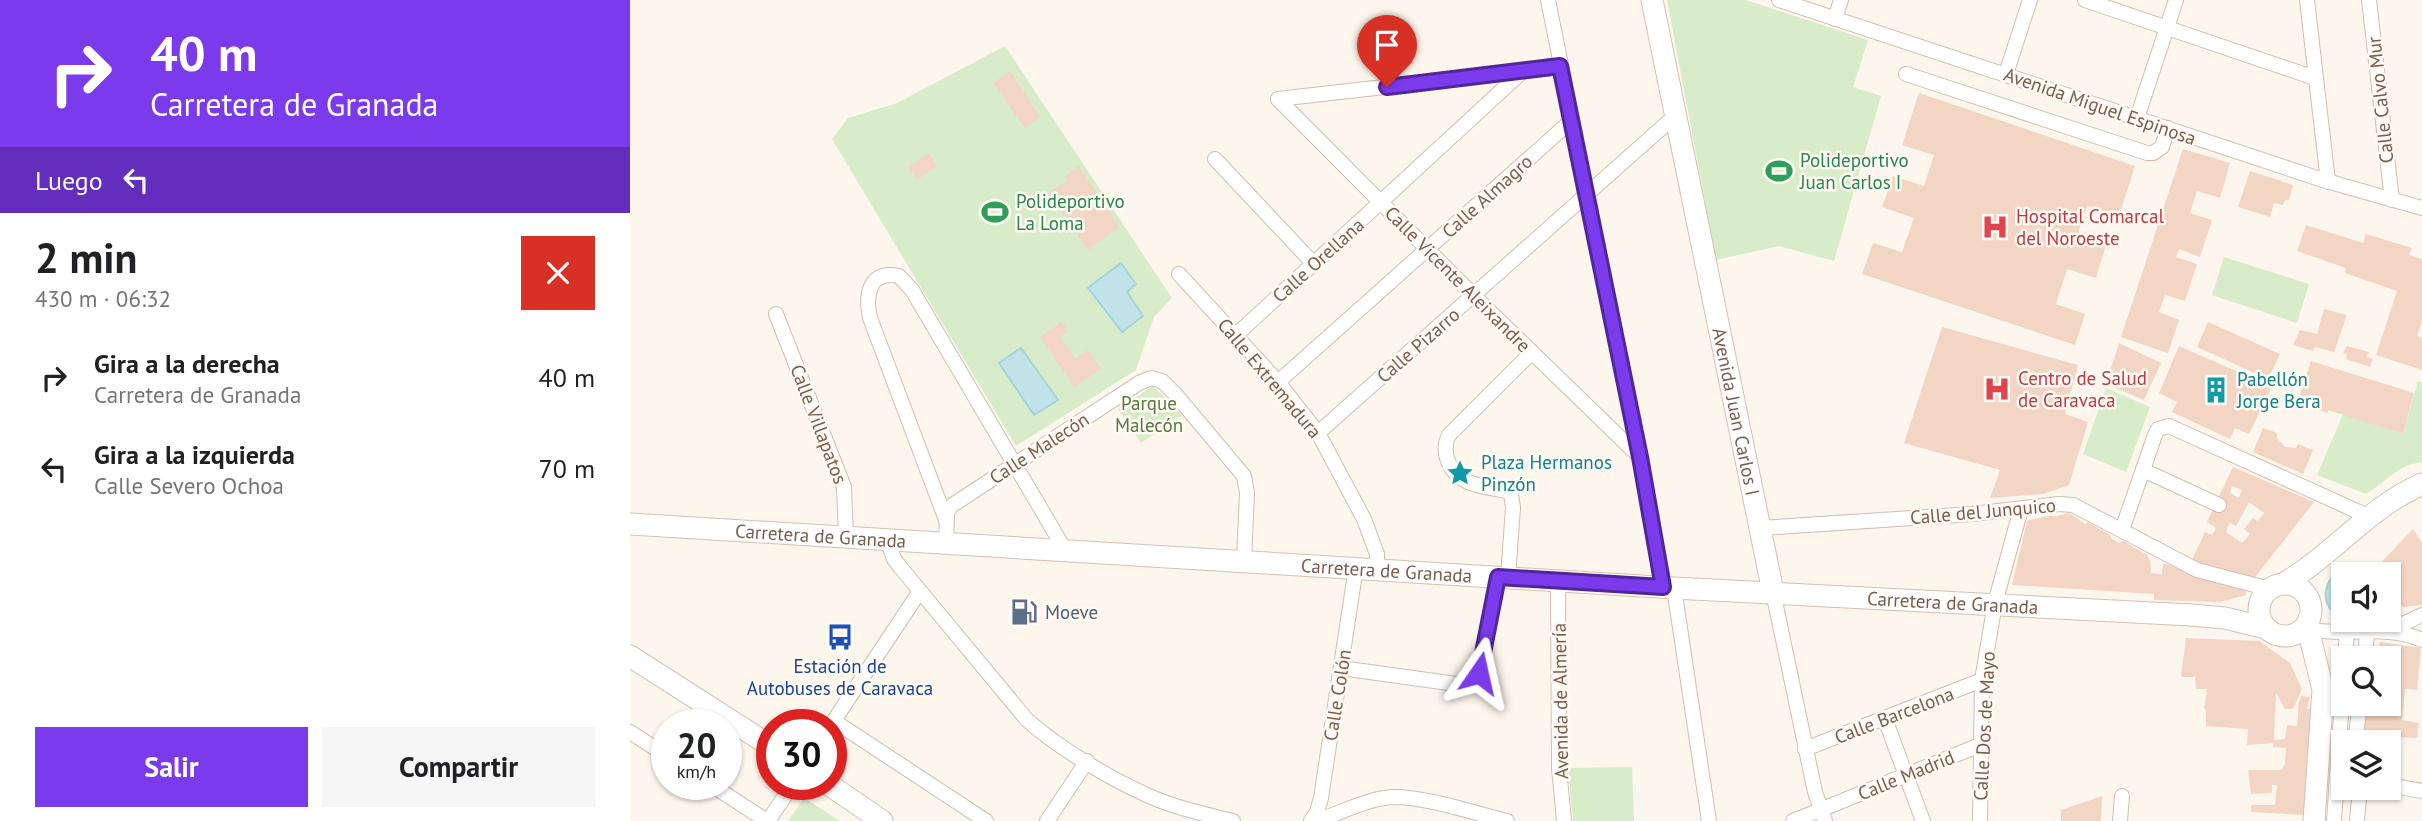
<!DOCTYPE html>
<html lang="es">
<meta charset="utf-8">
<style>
:root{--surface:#fff;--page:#f6f6f6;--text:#202124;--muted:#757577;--accent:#7c3aed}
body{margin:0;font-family:"PT Sans",sans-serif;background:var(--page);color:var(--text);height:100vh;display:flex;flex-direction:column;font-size:26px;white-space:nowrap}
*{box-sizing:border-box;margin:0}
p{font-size:23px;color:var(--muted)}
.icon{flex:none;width:38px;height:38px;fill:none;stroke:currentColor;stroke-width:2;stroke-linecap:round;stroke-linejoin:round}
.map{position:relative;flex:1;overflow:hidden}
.drawer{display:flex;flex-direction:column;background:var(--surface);width:630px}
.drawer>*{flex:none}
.banner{background:#7c3aed;color:#fff;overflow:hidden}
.tools{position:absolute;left:1701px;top:562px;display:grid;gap:14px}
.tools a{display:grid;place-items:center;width:70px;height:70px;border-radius:0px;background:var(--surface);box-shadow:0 2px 5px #0004;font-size:35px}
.speed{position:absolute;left:21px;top:709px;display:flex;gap:14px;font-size:35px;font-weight:700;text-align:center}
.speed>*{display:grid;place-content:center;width:91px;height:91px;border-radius:50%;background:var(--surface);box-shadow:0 2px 5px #0004;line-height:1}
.speed small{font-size:18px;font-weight:400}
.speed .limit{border:10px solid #d22;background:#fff;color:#111}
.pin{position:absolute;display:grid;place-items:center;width:60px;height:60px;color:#fff;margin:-72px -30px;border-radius:50% 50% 50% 0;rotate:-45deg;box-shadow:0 0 7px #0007}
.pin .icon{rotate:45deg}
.me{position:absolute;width:77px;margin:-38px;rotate:11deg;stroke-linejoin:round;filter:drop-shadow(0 0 5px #0008)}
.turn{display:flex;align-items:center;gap:24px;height:147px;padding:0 35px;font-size:32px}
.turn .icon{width:91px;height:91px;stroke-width:2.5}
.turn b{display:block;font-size:49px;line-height:60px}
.then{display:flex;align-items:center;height:66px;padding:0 35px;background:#0003;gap:14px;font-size:26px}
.round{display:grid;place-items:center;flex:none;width:74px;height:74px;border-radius:0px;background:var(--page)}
.overview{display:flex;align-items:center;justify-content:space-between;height:119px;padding:0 35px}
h1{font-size:42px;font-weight:700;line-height:52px}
.cta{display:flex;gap:14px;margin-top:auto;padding:14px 35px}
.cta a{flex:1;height:80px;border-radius:0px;background:var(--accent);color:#fff;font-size:28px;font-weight:700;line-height:80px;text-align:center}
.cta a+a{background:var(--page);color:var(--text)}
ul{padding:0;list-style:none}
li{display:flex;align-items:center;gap:21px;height:91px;padding:0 35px}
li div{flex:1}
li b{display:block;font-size:26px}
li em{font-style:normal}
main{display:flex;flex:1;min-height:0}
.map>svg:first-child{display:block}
.green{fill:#d8ecc9}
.water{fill:#bfe3e8;stroke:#a5d3da;stroke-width:2}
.building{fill:#f3d5c3;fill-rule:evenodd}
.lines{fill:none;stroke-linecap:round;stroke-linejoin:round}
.street-casing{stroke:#d1beb0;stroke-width:16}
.secondary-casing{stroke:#d6c0b0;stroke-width:23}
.street{stroke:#fff;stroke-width:14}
.secondary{stroke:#fff;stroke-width:21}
.route-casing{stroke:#51269a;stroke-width:18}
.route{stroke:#7c3aed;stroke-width:12}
.labels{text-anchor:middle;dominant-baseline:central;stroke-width:5;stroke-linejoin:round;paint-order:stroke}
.street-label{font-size:19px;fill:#7a5c4d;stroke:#fffaf3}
.leisure-label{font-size:19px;fill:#27864d;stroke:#fffaf3;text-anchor:start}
.health-label{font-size:19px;fill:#be3a42;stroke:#fffaf3;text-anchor:start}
.culture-label{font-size:19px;fill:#0d838f;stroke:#fffaf3;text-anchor:start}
.park-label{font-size:19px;fill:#537a41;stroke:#fffaf3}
.service-label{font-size:19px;fill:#4e5e75;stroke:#fffaf3;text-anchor:start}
.transit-label{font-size:19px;fill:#164399;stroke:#fffaf3}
</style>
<main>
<section class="drawer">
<div class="banner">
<div class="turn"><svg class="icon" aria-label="right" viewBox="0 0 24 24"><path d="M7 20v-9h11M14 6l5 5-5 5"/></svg><div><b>40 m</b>Carretera de Granada</div></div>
<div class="then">Luego<svg class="icon" aria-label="left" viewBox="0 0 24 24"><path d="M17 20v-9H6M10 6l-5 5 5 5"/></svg></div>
</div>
<div class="overview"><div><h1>2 min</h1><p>430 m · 06:32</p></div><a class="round" style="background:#d93025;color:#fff"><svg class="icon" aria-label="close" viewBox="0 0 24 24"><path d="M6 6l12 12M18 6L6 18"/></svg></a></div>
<ul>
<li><svg class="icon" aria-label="right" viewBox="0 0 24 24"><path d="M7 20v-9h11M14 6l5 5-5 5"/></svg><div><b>Gira a la derecha</b><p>Carretera de Granada</p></div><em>40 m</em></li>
<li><svg class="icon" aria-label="left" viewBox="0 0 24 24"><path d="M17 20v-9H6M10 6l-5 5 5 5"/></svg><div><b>Gira a la izquierda</b><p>Calle Severo Ochoa</p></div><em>70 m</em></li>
</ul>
<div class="cta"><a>Salir</a><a>Compartir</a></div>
</section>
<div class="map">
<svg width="1792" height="821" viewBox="0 0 1792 821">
<rect width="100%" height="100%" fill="#fdf6ec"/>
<g class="green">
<polygon points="1037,0 1116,0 1238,40 1223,87 1251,96 1204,261 1149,246 1086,260"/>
<polygon points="375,46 542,298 524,317 506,370 386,446 202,139 218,118 267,103"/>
<polygon points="1594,257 1679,284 1667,323 1582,295"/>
<path d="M1788,381l4,1v80c-27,4 -34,19 -56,32l-49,-19 26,-61 60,20z"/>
<polygon points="523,386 552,415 511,443 488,409"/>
<polygon points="1476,388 1520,407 1496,472 1453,454"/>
<polygon points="1002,767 1004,821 943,821 938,768"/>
<polygon points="174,798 210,821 158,821"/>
</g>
<g class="water">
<polygon points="491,263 506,284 497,292 513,316 492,332 458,288"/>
<polygon points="391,348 428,400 404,415 369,363"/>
<path d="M1727,568l13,6h-27v43c-26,-6 -24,-49 14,-49z"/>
</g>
<g class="building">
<polygon points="380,71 410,117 395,128 363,83"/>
<polygon points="1289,93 1505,166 1489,216 1457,206 1447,236 1476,245 1466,278 1437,269 1426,304 1455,314 1445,345 1232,274 1243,243 1272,252 1284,218 1252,207 1263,176 1294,186 1304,155 1272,145"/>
<polygon points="1553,149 1600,163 1590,198 1567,191 1560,213 1582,220 1570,257 1549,249 1546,257 1567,264 1555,301 1535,295 1529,312 1549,320 1538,353 1491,337"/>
<polygon points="299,153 307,166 287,180 278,167"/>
<polygon points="449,166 489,227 458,250 418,193 437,181 435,176"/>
<polygon points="1620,171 1663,185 1659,200 1655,200 1653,205 1644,203 1640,217 1608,207"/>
<polygon points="1676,225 1733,243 1736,234 1782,248 1779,255 1792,259 1792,321 1787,336 1792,338 1792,370 1746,355 1767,291 1715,273 1716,268 1667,251"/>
<polygon points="1694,309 1717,315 1704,352 1685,347 1683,351 1663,345 1670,330 1687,334"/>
<polygon points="432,322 438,331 430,337 445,359 458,350 471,369 444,387 410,337"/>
<polygon points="1578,322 1650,354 1638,379 1567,347"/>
<polygon points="1312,327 1448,365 1435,414 1458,422 1439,485 1413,494 1360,498 1370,470 1274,443"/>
<polygon points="1489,343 1531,363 1514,400 1476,384"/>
<polygon points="1549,346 1642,387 1619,434 1605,428 1600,439 1542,412 1547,402 1529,393"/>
<polygon points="1717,346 1739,352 1737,357 1743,359 1740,367 1716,359 1717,354 1713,353"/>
<polygon points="1681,361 1784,393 1773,434 1698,410 1698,413 1667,403"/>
<polygon points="1633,428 1647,433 1647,438 1655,447 1666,448 1668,444 1683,450 1673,474 1623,452"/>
<path d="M1603,467l81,35 -62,79 -62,-17 15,-32 7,3 4,-7 -9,-6zM1602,486l10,4 -3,8 -9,-5zM1619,502l15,11 -6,8 -5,-3 -9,11 6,5 -8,9 -16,-11 3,-9 7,3z"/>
<polygon points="1439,513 1455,524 1458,522 1480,535 1481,538 1489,543 1493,541 1517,555 1520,561 1521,573 1532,574 1533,563 1573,577 1615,588 1616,595 1590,602 1524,600 1524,594 1382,585 1397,521 1418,516 1429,516 1429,515"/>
<polygon points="1783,529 1792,543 1792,605 1773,607 1759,589 1759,574 1747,574 1744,570"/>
<polygon points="1556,638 1629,641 1660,663 1672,689 1663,709 1655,709 1646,693 1644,740 1655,739 1657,725 1667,726 1669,702 1671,696 1680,697 1677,709 1682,709 1674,815 1621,812 1621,805 1645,805 1647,785 1642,785 1642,793 1621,794 1618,770 1652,770 1653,766 1655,765 1656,748 1643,747 1644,743 1617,745 1618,729 1576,726 1576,709 1574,708 1577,689 1566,689 1565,677 1551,677"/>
<polygon points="1750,642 1791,648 1787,690 1775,689 1772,720 1789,723 1787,738 1769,737 1765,780 1759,779 1759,742 1729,742 1734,704 1759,704 1759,658 1748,658"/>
<polygon points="1472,796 1471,821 1431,821 1431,810"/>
</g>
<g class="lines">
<g class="street-casing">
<g id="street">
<polyline points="918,0 1010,457 1033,587"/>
<polyline points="1149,0 1693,180 1792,208"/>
<polyline points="1455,0 1685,78"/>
<polyline points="1677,0 1698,182"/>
<polyline points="1739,0 1762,200"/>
<polyline points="1205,19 1211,0"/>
<polyline points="1276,74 1517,153 1523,153 1532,147 1538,128"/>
<polyline points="1376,74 1400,0"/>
<polyline points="648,99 844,296 1010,457"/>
<polyline points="648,99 930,67"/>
<polyline points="1507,118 1546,0"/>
<polyline points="585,159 683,263"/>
<polyline points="549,274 648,382 688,433 734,519 747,554 747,569"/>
<polyline points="146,314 214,487 216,537"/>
<polyline points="606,335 893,71"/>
<polyline points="648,382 941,121"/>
<polyline points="688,433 1045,116"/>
<polyline points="1513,470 1589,505"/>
<path d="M316,520l-76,-202c-5,-23 -1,-48 29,-42l13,14 153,260"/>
<polyline points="1131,528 1342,514 1429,504 1443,505 1567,570 1640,589"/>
<polyline points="1492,530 1525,435 1528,429 1539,426 1740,517"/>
<path d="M257,539l7,20 7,9 126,152c34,30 91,64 134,81 23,9 48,14 72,20"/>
<polyline points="316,543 317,514 321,506 509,383 521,378 532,381 546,395 614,476 617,493 614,560"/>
<path d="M878,577l5,-69 -2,-14 -5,-3c-12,-3 -26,-4 -38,-9 -18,-8 -28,-29 -19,-47l83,-83"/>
<polyline points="928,581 929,768 934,821"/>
<polyline points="1044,588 1079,821"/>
<polyline points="1143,592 1185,792 1195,821"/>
<path d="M1673,628c40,10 81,-5 119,12"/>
<polyline points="1760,630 1792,615"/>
<polyline points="1715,658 1717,632"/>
<polyline points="1735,658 1737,632"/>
<polyline points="711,668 833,685 842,684 849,673 868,577"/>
<polyline points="1255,719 1293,821"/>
<polyline points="204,721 356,821"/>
<polyline points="201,725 290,591"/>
<polyline points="0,732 37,756"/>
<polyline points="1725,742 1730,704"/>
<polyline points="1175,749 1352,680"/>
<polyline points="80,784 137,821"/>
<polyline points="1759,785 1792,791"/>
<polyline points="138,821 163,784"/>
<polyline points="417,821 457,761"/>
<polyline points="681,821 687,812 691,798 726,567"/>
<path d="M686,821c25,-8 52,-23 78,-24 33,0 80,16 113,24"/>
<polyline points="1163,821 1350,745"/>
<polyline points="1350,821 1352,680 1365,603 1391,509"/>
<polyline points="1490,821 1492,796"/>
<polyline points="1704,821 1713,684"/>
<polyline points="1727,821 1730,788"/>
</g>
</g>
<g class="secondary-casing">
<g id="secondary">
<path id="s1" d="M1022,0l121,592"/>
<path id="s2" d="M0,524l1044,64 517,27 34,3 41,10"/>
<path d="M1653,584c50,-29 86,-77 139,-100"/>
<circle cx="1655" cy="610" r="26"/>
<polyline points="1678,621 1680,637 1693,690 1684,821"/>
<polyline points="0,656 142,747"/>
<polyline points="198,784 252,821"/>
</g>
</g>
<use href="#street" class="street"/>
<use href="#secondary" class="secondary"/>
</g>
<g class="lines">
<g class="route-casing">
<polyline id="route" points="757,87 930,66 1010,457 1033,587 868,577 849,673"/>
</g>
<use href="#route" class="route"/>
</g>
<defs>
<g id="stadium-bare" transform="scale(2.1)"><path d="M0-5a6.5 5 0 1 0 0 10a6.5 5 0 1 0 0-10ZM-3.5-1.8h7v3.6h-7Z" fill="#2e9e5b" stroke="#fffaf3" stroke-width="2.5" paint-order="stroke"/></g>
<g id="hospital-bare" transform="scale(2.1)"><path d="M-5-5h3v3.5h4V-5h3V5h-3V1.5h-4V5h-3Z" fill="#e0444e" stroke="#fffaf3" stroke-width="2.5" paint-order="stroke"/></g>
<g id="building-bare" transform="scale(2.1)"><path d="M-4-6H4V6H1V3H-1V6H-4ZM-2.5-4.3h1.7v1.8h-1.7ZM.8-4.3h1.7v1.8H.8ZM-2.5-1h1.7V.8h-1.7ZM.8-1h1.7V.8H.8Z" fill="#0f9aa8" stroke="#fffaf3" stroke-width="2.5" paint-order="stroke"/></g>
<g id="sight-bare" transform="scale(2.1)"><path d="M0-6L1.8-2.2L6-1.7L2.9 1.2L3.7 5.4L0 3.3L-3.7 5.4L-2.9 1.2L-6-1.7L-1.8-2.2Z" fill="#0f9aa8" stroke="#fffaf3" stroke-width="2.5" paint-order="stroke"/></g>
<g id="fuel-bare" transform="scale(2.1)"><path d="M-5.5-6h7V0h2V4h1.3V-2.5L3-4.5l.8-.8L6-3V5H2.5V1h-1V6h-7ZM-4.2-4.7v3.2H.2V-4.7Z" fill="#5c6f8a" stroke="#fffaf3" stroke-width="2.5" paint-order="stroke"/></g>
<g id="bus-bare" transform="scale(2.1)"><path d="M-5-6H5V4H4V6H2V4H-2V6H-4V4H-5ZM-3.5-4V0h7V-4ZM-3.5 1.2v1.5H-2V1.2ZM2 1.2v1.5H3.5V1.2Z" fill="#1a4fb4" stroke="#fffaf3" stroke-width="2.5" paint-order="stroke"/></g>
</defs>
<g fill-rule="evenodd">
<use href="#stadium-bare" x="1149" y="171"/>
<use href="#stadium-bare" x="365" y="212"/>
<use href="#hospital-bare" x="1365" y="227"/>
<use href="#hospital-bare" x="1367" y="389"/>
<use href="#building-bare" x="1586" y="390"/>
<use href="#sight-bare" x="830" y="473"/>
<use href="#fuel-bare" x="394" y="612"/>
<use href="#bus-bare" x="210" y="637"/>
</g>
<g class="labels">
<g class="street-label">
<text transform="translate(1750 100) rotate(-96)">Calle Calvo Mur</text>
<text transform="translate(1470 106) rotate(19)">Avenida Miguel Espinosa</text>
<text transform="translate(857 196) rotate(-42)">Calle Almagro</text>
<text transform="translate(688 260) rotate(-42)">Calle Orellana</text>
<text transform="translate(828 279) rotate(45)">Calle Vicente Aleixandre</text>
<text transform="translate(788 345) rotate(-41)">Calle Pizarro</text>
<text transform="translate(640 378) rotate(50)">Calle Extremadura</text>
<text stroke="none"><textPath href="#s1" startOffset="420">Avenida Juan Carlos I</textPath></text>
<text transform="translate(189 424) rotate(69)">Calle Villapatos</text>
<text transform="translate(409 448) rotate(-33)">Calle Malecón</text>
<text transform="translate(1353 511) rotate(-5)">Calle del Junquico</text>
<text stroke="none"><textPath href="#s2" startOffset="191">Carretera de Granada</textPath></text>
<text stroke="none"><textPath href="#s2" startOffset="758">Carretera de Granada</textPath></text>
<text stroke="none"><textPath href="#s2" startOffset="1325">Carretera de Granada</textPath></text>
<text transform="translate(707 695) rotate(-81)">Calle Colón</text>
<text transform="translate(930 701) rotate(-91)">Avenida de Almería</text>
<text transform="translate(1264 715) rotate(-21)">Calle Barcelona</text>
<text transform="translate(1354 726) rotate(-87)">Calle Dos de Mayo</text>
<text transform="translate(1276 775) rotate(-22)">Calle Madrid</text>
</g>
<g class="leisure-label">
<text x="1170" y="160">Polideportivo<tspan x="1170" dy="22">Juan Carlos I</tspan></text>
<text x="386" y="201">Polideportivo<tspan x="386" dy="22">La Loma</tspan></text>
</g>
<g class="health-label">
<text x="1386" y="216">Hospital Comarcal<tspan x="1386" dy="22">del Noroeste</tspan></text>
<text x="1388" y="378">Centro de Salud<tspan x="1388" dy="22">de Caravaca</tspan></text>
</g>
<g class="culture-label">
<text x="1607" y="379">Pabellón<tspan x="1607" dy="22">Jorge Bera</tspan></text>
<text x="851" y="462">Plaza Hermanos<tspan x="851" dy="22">Pinzón</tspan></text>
</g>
<g class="park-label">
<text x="519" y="403">Parque<tspan x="519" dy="22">Malecón</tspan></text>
</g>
<g class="service-label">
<text x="415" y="612">Moeve</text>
</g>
<g class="transit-label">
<text x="210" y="666">Estación de<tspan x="210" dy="22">Autobuses de Caravaca</tspan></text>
</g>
</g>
</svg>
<div class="tools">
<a><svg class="icon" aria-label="sound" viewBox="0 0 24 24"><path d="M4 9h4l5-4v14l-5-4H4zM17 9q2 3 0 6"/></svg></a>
<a><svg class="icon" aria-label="search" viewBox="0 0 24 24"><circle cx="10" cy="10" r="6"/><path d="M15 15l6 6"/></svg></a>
<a><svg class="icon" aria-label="layers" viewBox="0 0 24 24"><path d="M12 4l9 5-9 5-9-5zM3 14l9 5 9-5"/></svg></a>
</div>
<div class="speed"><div>20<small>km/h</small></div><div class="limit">30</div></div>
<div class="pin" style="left:757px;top:87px;background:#d93025"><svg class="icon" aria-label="arrive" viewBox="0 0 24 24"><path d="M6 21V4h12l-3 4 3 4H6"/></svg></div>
<svg class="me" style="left:849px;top:673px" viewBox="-20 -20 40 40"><path d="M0-17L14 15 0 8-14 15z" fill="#7c3aed" stroke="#fff" stroke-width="4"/></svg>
</div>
</main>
